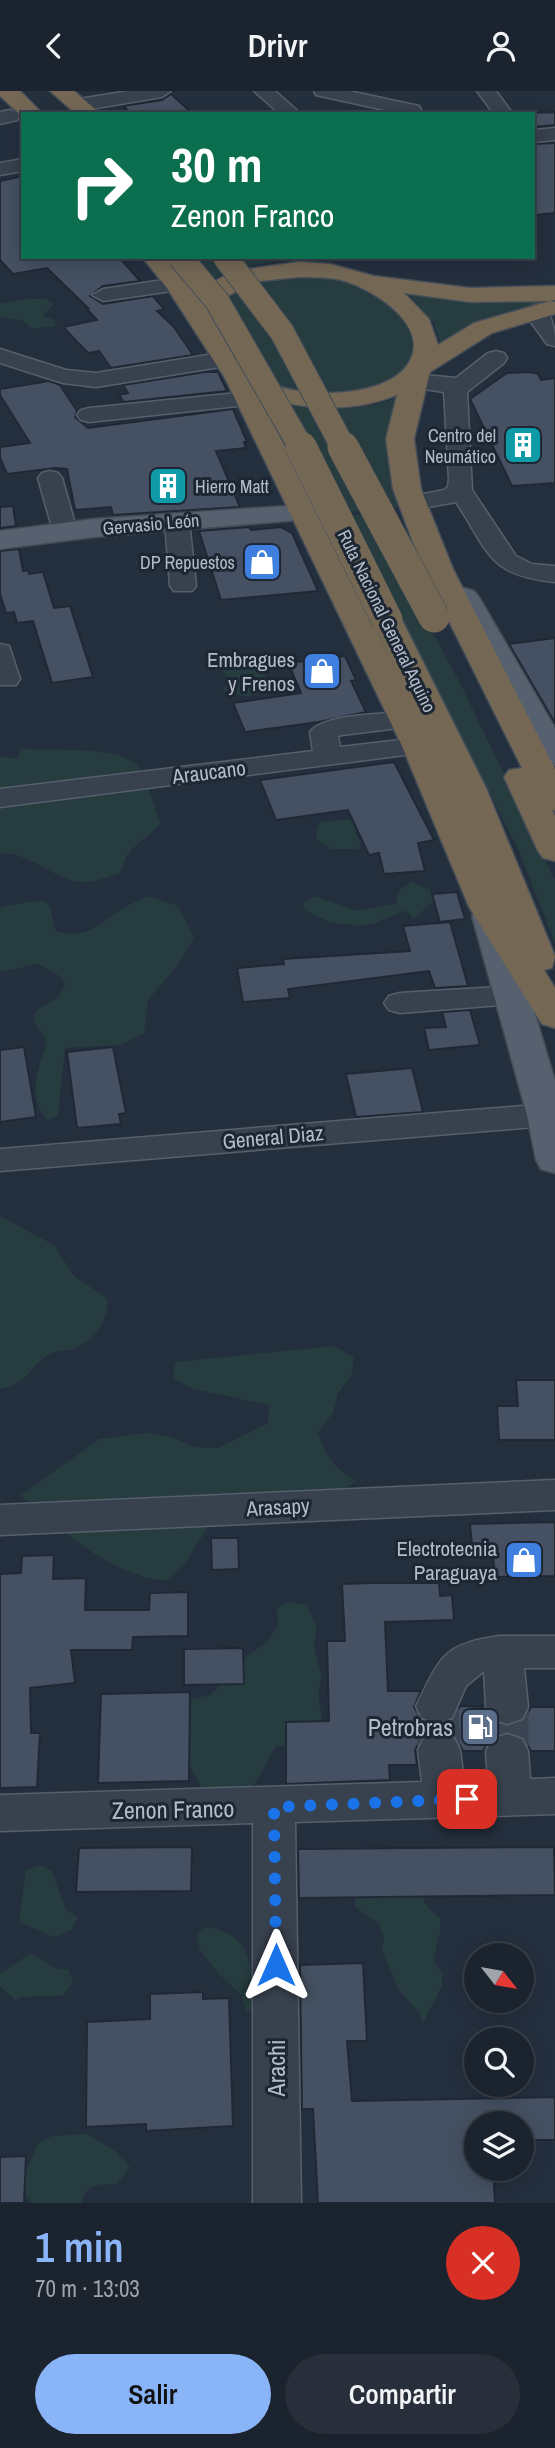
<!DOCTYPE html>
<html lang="es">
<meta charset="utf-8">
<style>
:root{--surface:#1b232e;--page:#282f3a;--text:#f1f3f6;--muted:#a0a4aa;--line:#39404a;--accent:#8ab4f8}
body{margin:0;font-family:"Archivo Narrow",sans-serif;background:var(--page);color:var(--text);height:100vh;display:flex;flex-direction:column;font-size:26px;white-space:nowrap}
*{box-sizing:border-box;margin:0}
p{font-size:23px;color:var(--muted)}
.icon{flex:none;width:38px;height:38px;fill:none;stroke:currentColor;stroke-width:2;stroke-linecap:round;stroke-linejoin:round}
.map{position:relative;height:2112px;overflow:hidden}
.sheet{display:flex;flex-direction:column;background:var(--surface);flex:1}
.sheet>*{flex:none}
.banner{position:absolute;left:21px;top:21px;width:514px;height:147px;border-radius:0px;box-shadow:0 4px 18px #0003,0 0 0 2px var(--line);background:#0b6e4f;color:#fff;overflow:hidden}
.needle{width:46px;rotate:121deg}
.controls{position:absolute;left:464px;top:1852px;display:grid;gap:14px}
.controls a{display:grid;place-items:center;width:70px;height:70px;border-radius:50%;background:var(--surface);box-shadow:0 4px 18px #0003,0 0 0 2px var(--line);font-size:35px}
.pin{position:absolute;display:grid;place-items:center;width:60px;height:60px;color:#fff;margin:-30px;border-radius:14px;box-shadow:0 4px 10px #0006}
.me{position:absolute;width:77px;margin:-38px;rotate:0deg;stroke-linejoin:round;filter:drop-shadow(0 0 5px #0008)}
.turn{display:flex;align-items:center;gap:24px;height:147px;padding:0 35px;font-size:32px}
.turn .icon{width:91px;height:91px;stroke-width:2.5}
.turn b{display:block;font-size:49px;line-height:60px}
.round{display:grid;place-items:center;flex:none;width:74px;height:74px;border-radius:37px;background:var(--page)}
.overview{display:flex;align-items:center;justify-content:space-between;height:119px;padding:0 35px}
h1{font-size:42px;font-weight:600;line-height:52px;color:var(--accent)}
.primary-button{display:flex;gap:14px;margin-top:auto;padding:14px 35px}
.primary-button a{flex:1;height:80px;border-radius:42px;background:var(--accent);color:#111;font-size:28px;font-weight:600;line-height:80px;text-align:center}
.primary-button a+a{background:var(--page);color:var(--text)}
header{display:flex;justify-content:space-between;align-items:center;height:91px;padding:0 35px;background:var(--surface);font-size:32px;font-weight:600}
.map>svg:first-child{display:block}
.green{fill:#263c3f}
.building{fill:#455162;stroke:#1f2835;stroke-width:2}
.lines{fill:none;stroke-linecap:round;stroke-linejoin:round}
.minor-tunnel{stroke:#3a4453;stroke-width:43;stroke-dasharray:43 21;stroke-linecap:butt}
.minor-casing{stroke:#565f6c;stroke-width:3}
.major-casing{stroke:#414a57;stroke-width:3}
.highway-casing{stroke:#434c59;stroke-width:3}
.minor{fill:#38414e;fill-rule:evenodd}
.major{fill:#56606e;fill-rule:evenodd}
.highway{fill:#746855;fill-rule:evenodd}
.highway-bridge-far1-casing{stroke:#434c59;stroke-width:26;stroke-linecap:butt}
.highway-bridge-casing{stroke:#434c59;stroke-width:32;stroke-linecap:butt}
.highway-bridge-far1{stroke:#746855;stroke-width:24}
.highway-bridge{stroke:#746855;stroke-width:31}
.route{stroke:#1a73e8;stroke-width:12;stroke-dasharray:0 21.6}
.labels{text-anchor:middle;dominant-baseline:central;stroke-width:6;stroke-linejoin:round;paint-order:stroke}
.far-poi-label{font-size:18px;fill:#b4bcc9;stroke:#1d2633;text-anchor:end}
.far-street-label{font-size:18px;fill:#b4bcc9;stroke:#1d2633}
.poi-label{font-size:21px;fill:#b4bcc9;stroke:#1d2633;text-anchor:end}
.street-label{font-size:21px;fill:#b4bcc9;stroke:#1d2633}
.near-poi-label{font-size:24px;fill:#b4bcc9;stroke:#1d2633;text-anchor:end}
.near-street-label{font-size:24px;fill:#b4bcc9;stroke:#1d2633}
</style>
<header><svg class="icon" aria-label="back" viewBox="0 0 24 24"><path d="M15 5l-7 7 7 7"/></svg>Drivr<svg class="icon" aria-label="person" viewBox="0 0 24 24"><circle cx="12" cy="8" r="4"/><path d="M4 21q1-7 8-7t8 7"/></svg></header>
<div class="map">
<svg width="555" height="2112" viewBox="0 0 555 2112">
<rect width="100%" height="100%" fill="#242f3e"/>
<g class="green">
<polygon points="165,166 277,166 282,169 244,176 211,188"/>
<path d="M307,183c14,2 29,3 42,8 29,11 86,50 58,86 -28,36 -107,25 -144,15l-41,-91 32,-14z"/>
<polygon points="407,202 555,208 555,211 494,225 441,253 434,232"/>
<polygon points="26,208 45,208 54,213 43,225 55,229 54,235 33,238 22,229 0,226 0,213"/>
<path d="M403,303l-2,113 -81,8 -57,-111c39,3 105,12 140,-10z"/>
<polygon points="368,423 460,592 555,789 555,852 519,760 348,425"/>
<path d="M250,573c12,4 17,7 18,20 -11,18 -29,12 -45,6l5,-9 -5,-10 7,-6z"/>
<path d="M20,657c28,4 103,-4 119,20 10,16 15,39 21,56 -18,20 -32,20 -40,49 -10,3 -22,8 -32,9 -29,3 -56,-30 -88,-29v-97l18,3z"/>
<polygon points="363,727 355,741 361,752 358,758 331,758 316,748 317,736 321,731"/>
<path d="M412,791l17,7 5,7 -2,6 -18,17 -7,-8c-14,1 -23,11 -37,13 -20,4 -55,-2 -68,-19l12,-9 43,15 39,-7 3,-14z"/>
<path d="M148,805l30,10 16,32 -18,29 -28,33 -4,33 -24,12 -55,3 -7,68 -10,4c-23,-22 -9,-52 -1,-79l-14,-21 2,-8 24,-16 6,-12 -4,-7 -23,-13 -38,8v-63l3,-3 40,-6 6,5 7,26c32,9 42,-7 66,-22 8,-5 18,-9 26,-13z"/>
<path d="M0,1125l54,29 20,31 34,23c-1,23 -12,41 -35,50 -8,3 -19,1 -26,6 -19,14 -20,29 -47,34z"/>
<path d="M335,1255l19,12 -3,19 -13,16 -5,20 -15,19c7,24 17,36 38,49l-20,14 -126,29 -26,41 -18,16c-59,-7 -101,-49 -145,-86l78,-56 48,-6 25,4 22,10 24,1 50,-25 1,-18 -75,-16 -21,-10 2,-17z"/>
<polygon points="288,1510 307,1514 317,1537 314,1554 321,1585 318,1604 322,1629 320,1635 287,1654 276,1655 253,1696 204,1700 191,1678 178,1626 191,1620 191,1608 211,1604 242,1569 267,1551 278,1534 277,1518"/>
<polygon points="40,1774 52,1780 66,1819 78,1826 71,1839 54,1846 19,1831 26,1779"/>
<polygon points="355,1801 421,1805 429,1818 440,1827 440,1841 433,1870 442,1881 442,1895 423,1932 420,1923 399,1899 382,1860 384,1847 379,1833 355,1816"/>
<path d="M209,1836c44,7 44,45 45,81l-8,4 -5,-17 -22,-21 -19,-24 -3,-14 5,-7z"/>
<path d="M31,1862l23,15 15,2 4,13 -10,12c-17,4 -31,-2 -48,5l-15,-14v-12z"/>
<path d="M86,2043l28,16 16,17 -13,17c-18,0 -31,-1 -36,19h-50l-10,-15 1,-16 6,-6 10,-23 14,-7z"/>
</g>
<g class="building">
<polygon points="171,3 193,23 132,23 123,15 162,9"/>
<polygon points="555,21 555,34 534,36 534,22"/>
<polygon points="555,52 555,122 534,124 534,53"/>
<polygon points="23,85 23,166 92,169 119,166 140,190 103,195 90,205 103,213 153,205 164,218 157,220 174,236 193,264 111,277 99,260 88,262 63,236 97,229 86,217 88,217 47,177 13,183 0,169 0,90"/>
<polygon points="205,281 218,281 227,300 124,311 119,304 128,302 123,294"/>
<polygon points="530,281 538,283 541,289 555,287 555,392 512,395 470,308 507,282"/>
<polygon points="49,290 60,294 77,320 75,326 88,337 233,318 247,351 244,351 246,357 216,360 240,416 113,424 111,416 75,419 67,378 55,377 7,383 0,367 0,356 30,352 0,304 0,298"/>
<polygon points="13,415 16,435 0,437 0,416"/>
<polygon points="249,436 251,439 281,436 292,442 318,500 221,509 199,440"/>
<polygon points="19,458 23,480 28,479 29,483 43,481 54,517 70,515 93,586 52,592 33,530 17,532 14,521 6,522 0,503 0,460"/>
<polygon points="555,547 555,632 509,553"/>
<polygon points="345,565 356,589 351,590 366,621 319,631 245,641 233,612 301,602 288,572"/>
<polygon points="394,671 434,749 418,752 425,780 384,783 379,762 369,764 348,719 276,729 260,689"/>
<polygon points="457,801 465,828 440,831 432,803"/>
<polygon points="450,831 468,895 435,897 429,880 288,898 290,907 243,911 237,877 284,873 283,868 410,860 403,835"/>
<polygon points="470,919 480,954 429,959 424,937 446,936 442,921"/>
<polygon points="24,956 36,1026 0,1031 0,959"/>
<polygon points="113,956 126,1022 119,1023 121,1033 77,1037 67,961"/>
<polygon points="412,977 423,1021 356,1026 346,983"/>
<polygon points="516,1289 555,1289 555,1349 499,1349 497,1315 518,1315"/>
<polygon points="555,1431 555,1485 495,1486 492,1454 472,1454 470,1433"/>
<polygon points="211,1447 238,1447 239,1478 212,1479"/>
<polygon points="54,1464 53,1488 86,1487 85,1519 149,1519 150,1502 188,1501 188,1545 133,1546 132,1559 71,1559 75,1592 30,1597 31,1642 40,1642 37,1696 0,1697 0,1483 21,1482 22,1465"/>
<polygon points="371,1492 439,1492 440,1505 452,1504 454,1529 385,1531 388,1600 421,1600 414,1616 421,1629 436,1634 453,1629 460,1615 483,1616 490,1629 506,1635 523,1630 531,1616 555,1616 555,1660 531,1660 524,1647 508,1641 491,1646 483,1660 463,1660 455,1645 438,1640 422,1646 415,1659 417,1674 389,1674 390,1689 286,1693 286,1631 329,1630 327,1550 345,1550 342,1493"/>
<polygon points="243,1557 244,1593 184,1594 184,1558"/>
<polygon points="190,1601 189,1690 98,1692 101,1603"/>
<polygon points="192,1756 191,1800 76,1801 79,1757"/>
<polygon points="554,1756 555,1804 299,1807 298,1758"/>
<polygon points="363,1872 367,1950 347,1950 352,2010 555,2006 555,2049 522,2049 522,2032 476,2032 476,2077 493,2077 495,2112 318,2112 313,2018 302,2018 300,1874"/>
<polygon points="203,1901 203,1908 229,1907 233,2035 146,2040 146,2033 86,2036 87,1931 150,1928 150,1903"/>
<polygon points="26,2065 24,2112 0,2112 0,2066"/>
</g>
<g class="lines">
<g class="minor-tunnel">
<polyline points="437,1615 439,1659"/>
<polyline points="507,1616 507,1660"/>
</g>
<g class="minor-casing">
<g id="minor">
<polygon points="129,0 171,0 162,6 79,20 70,14 79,8"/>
<polygon points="254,0 275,0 301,23 280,23"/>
<polygon points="314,0 349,0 419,15 421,19 419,23 403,23 316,4"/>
<polygon points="477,0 496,0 513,23 494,23"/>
<polygon points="10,19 17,21 19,25 17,29 0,33 0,21"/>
<polygon points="555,37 555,49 534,51 534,39"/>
<polygon points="23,68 23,80 0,84 0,72"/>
<polygon points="177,187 188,193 185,198 103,210 92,204 103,198"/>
<path d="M534,214c19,4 21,24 21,41l-8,-2 -24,-33z"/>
<polygon points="0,258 66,279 96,282 226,261 237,268 226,275 96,296 63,292 0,272"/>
<path d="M496,260l8,2 3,5 -3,5 -37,29 5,98 44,66 16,8 23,2v16c-67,-7 -65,-28 -99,-80l-44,8 -9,-2 -3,-5 3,-5 41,-8 4,-3 1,-8 -5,-87 -39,-6 -3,-5 11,-7 43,4 32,-25z"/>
<polygon points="248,301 259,308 256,313 89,331 81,329 77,324 81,319 89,317"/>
<polygon points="50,380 58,382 62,387 77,440 74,445 56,445 53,440 38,387 42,382"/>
<polygon points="177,423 186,425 189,430 196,495 192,500 174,500 170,495 165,430 168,425"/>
<polygon points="0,553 9,555 20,588 16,594 0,594"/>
<path d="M405,621l10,2 4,6 -4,6 -73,9 -4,1 2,11 78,-9 10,2 4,6 -4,6 -428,55v-18l313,-38 -3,-19c13,-18 73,-18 95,-20z"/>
<polygon points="514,895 525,898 530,905 525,912 400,922 389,919 384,912 389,905 400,902"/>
<polygon points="546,1013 555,1016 555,1032 546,1035 0,1080 0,1058"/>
<polygon points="555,1389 555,1419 0,1444 0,1414"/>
<path d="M499,1545h56v32h-31l4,39 -6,12 -15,5 -15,-5 -6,-12 -2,-36 -18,15 -14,32 -15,5 -15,-5 -6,-12c24,-47 25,-62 83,-70z"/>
<polygon points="439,1642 454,1647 460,1659 464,1690 488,1689 486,1660 492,1648 507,1643 522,1648 528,1660 530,1688 555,1687 555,1723 295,1731 301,2112 253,2112 253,1732 0,1740 0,1704 422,1691 418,1659 424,1647"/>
</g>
</g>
<g class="major-casing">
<g id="major">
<polygon points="302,414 312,416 316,422 312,428 94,446 0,458 0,440 94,428"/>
<polygon points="464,497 474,500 479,506 555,637 555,675 544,672 539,665 449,506 454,500"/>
<polygon points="489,814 501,818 506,825 555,990 555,1082 541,1078 536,1069 527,1024 472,825 477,818"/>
</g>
</g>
<g class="highway-casing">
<g id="highway">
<polygon points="0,0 20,0 43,23 23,23 23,26 0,5"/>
<polygon points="50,0 74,0 101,23 76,23"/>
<path d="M142,166h25l30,39 14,-13 23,-12 65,-9 31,2 44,12 96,12 85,-2v14l-5,1 5,1v12l-63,19 -62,39 -16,67 7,50 32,80 102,200v42l-3,-1 3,6v45l-12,-3 -5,-7 -34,-74 5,-7 13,-2 -99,-199 -30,-80 -7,-50 11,-44c-46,18 -90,15 -137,2l140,280 -28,-57 4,-6 11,-3 11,3 4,6 84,168 69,168 -3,12 -8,2 11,18v40l-13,-4 -73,-117 -67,-161 -177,-368 -58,-90zM299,186c14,0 29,0 42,3 31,8 92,46 67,84 -26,39 -126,35 -160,9 -12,-9 -26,-40 -35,-53l5,-18 34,-20zM404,202l66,9 80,-1 -76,22 -36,22 -9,-26z"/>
</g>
</g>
<use href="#minor" class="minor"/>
<use href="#major" class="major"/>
<use href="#highway" class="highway"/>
<g class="highway-bridge-far1-casing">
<g id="highway-bridge-far1">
<polyline points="180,166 217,210 302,358"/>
<polyline points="225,166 282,241 344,358"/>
</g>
</g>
<g class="highway-bridge-casing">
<g id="highway-bridge">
<polyline points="301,356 387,529"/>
<polyline points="343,356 434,526"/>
</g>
</g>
<use href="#highway-bridge-far1" class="highway-bridge-far1"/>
<use href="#highway-bridge" class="highway-bridge"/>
</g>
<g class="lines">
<polyline class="route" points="276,1874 274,1716 467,1708"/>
</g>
<defs>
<g id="building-square" transform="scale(2.0125)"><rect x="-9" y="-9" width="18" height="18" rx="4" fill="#0f9aa8" stroke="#1d2633"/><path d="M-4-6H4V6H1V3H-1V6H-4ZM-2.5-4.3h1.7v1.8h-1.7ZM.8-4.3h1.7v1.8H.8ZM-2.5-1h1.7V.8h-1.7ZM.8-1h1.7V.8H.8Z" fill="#fff"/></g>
<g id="shop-square" transform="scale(2.0125)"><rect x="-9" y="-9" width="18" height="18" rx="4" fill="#3f7fe0" stroke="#1d2633"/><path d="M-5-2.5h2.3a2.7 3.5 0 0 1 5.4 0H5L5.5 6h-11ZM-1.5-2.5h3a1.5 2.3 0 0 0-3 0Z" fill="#fff"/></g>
<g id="fuel-square" transform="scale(2.0125)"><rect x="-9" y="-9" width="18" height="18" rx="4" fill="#5c6f8a" stroke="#1d2633"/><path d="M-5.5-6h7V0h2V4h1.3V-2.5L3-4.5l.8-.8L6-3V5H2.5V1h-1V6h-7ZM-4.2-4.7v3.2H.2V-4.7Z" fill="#fff"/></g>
</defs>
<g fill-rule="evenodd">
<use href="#building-square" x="523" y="354"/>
<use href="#building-square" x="168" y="395"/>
<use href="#shop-square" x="262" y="471"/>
<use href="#shop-square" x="322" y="580"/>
<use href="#shop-square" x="524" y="1469"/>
<use href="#fuel-square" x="480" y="1636"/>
</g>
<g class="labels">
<g class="far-poi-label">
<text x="496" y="344">Centro del<tspan x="496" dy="21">Neumático</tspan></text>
<text x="195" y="395" text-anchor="start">Hierro Matt</text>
<text x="235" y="471">DP Repuestos</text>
</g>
<g class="far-street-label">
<text transform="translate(151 433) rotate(-5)">Gervasio León</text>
<text transform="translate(387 530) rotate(64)">Ruta Nacional General Aquino</text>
</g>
<g class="poi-label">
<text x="295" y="568">Embragues<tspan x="295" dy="24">y Frenos</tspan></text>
<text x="497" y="1457">Electrotecnia<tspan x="497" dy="24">Paraguaya</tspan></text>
</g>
<g class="street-label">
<text transform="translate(209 681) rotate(-7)">Araucano</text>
<text transform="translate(273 1046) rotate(-5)">General Diaz</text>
<text transform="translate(278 1416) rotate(-3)">Arasapy</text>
</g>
<g class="near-poi-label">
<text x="453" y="1636">Petrobras</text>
</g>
<g class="near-street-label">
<text transform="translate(173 1718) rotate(-1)">Zenon Franco</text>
<text transform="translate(276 1977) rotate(-90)">Arachi</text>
</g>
</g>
</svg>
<div class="controls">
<a><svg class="needle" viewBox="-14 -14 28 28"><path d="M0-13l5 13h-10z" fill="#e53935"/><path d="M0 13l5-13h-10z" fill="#a0a4aa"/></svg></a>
<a><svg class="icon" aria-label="search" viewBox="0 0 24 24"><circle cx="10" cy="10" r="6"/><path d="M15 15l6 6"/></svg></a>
<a><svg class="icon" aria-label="layers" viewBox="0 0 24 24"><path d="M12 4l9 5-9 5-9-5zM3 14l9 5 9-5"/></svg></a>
</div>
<div class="pin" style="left:467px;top:1708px;background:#d93025"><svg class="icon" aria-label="arrive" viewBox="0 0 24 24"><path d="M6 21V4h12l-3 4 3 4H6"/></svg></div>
<svg class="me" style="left:276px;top:1874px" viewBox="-20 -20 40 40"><path d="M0-17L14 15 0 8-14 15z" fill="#1a73e8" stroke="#fff" stroke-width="4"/></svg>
<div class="banner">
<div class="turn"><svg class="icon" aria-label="right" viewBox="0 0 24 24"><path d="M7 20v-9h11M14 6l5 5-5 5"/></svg><div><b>30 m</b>Zenon Franco</div></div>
</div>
</div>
<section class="sheet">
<div class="overview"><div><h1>1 min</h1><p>70 m · 13:03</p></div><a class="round" style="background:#d93025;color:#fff"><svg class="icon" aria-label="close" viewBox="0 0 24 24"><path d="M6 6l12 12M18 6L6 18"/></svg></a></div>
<div class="primary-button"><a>Salir</a><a>Compartir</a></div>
</section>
